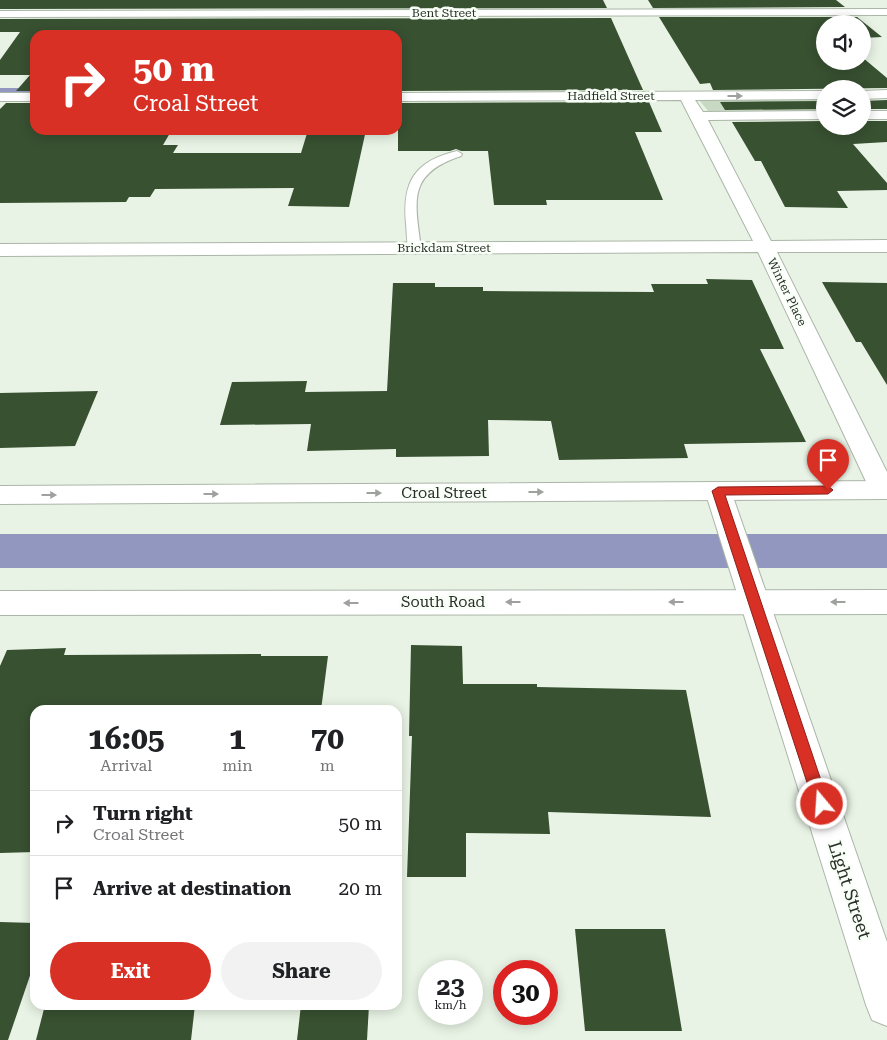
<!DOCTYPE html>
<style>
:root{--surface:#fff;--page:#f2f2f2;--text:#202124;--muted:#757577;--line:#e0e0e0;--accent:#d93025}
body{margin:0;font-family:"Roboto Serif",serif;background:var(--page);color:var(--text);height:100vh;display:flex;flex-direction:column;font-size:19px;white-space:nowrap}
*{box-sizing:border-box;margin:0}
p{font-size:16px;color:var(--muted)}
.icon{flex:none;width:28px;height:28px;fill:none;stroke:currentColor;stroke-width:2;stroke-linecap:round;stroke-linejoin:round}
.map{position:relative;flex:1;overflow:hidden}
.sheet{position:absolute;left:30px;top:705px;width:372px;height:305px;display:flex;flex-direction:column;background:var(--surface);border-radius:15px;box-shadow:0 2px 12px #0003}
.sheet>*{flex:none}
.guide{position:absolute;left:30px;top:30px;width:372px;height:105px;border-radius:15px;box-shadow:0 2px 12px #0003;background:#d93025;color:#fff;overflow:hidden}
.controls{position:absolute;left:816px;top:15px;display:grid;gap:10px}
.controls a{display:grid;place-items:center;width:55px;height:55px;border-radius:50%;background:var(--surface);box-shadow:0 2px 12px #0003;font-size:25px}
.speed{position:absolute;left:418px;top:960px;display:flex;gap:10px;font-size:25px;font-weight:700;text-align:center}
.speed>*{display:grid;place-content:center;width:65px;height:65px;border-radius:50%;background:var(--surface);box-shadow:0 2px 12px #0003;line-height:1}
.speed small{font-size:12px;font-weight:400}
.speed .limit{border:8px solid #d22;background:#fff;color:#111}
.pin{position:absolute;display:grid;place-items:center;width:42px;height:42px;color:#fff;margin:-51px -21px;border-radius:50% 50% 50% 0;rotate:-45deg;box-shadow:0 0 5px #0007}
.pin .icon{rotate:45deg}
.me{position:absolute;width:55px;margin:-28px;rotate:342deg;stroke-linejoin:round;filter:drop-shadow(0 0 4px #0008)}
.turn{display:flex;align-items:center;gap:18px;height:105px;padding:0 20px;font-size:22px}
.turn .icon{width:65px;height:65px;stroke-width:2.5}
.turn b{display:block;font-size:35px;line-height:42px}
.eta{display:flex;justify-content:space-evenly;align-items:center;height:85px;text-align:center}
.eta b{font-size:30px;font-weight:700;line-height:35px}
.action{display:flex;gap:10px;margin-top:auto;padding:10px 20px}
.action a{flex:1;height:58px;border-radius:30px;background:var(--accent);color:#fff;font-size:20px;font-weight:700;line-height:58px;text-align:center}
.action a+a{background:var(--page);color:var(--text)}
ul{padding:0;list-style:none}
li{display:flex;align-items:center;gap:15px;height:65px;padding:0 20px;border-top:1px solid var(--line)}
li div{flex:1}
li b{display:block;font-size:19px}
li em{font-style:normal}
.map>svg:first-child{display:block}
.green{fill:#c7d9c2}
.lines{fill:none;stroke-linecap:round;stroke-linejoin:round}
.stream{fill:#9197bf;fill-rule:evenodd}
.canal{fill:#9197bf;fill-rule:evenodd}
.building{fill:#385131}
.lane-casing{stroke:#abb6a8;stroke-width:2}
.street-casing{stroke:#abb6a8;stroke-width:2}
.secondary-casing{stroke:#abb6a8;stroke-width:2}
.lane{fill:#fff;fill-rule:evenodd}
.street{fill:#fff;fill-rule:evenodd}
.secondary{fill:#fff;fill-rule:evenodd}
.oneway{fill:#9fa19f}
.route{fill:#d93025;stroke:#8d1f18}
.labels{text-anchor:middle;dominant-baseline:central;stroke-width:5;stroke-linejoin:round;paint-order:stroke}
.far-street-label{font-size:12px;fill:#2a2f29;stroke:#f8fff6}
.street-label{font-size:15px;fill:#2a2f29;stroke:#f8fff6}
.near-street-label{font-size:18px;fill:#2a2f29;stroke:#f8fff6}
</style>
<div class="map">
<svg width="887" height="1040" viewBox="0 0 887 1040">
<rect width="100%" height="100%" fill="#e8f3e5"/>
<polygon class="green" points="825,99 825,111 709,112 699,100"/>
<g class="lines">
<rect class="stream" x="0" y="88" width="35" height="4"/>
<rect class="canal" x="0" y="534" width="887" height="34"/>
</g>
<g class="building">
<polygon points="0,0 603,0 607,8 0,9"/>
<polygon points="648,0 836,0 845,7 653,8"/>
<polygon points="659,17 857,17 882,37 862,38 862,24 825,24 825,61 862,61 862,57 887,78 887,88 713,90 710,83 700,84"/>
<polygon points="611,18 643,90 398,91 398,35 35,35 35,91 16,91 30,75 0,75 0,60 20,32 0,32 0,19"/>
<polygon points="887,100 887,109 862,109 862,101"/>
<polygon points="825,101 825,109 725,110 720,102"/>
<polygon points="649,102 662,132 635,132 663,200 546,200 547,205 494,205 488,151 461,151 456,149 450,151 398,151 398,103"/>
<polygon points="6,103 35,103 35,130 149,130 148,133 170,133 163,145 178,145 173,153 301,153 308,130 366,130 349,207 288,206 294,188 155,189 150,197 129,197 126,202 0,203 0,109"/>
<polygon points="825,121 825,126 862,126 862,121 887,121 887,142 853,144 887,183 887,190 837,191 848,208 785,207 761,161 755,161 732,122"/>
<polygon points="706,279 752,280 784,349 760,349 806,442 684,444 688,458 559,460 551,421 488,420 489,456 396,457 396,449 307,451 311,424 220,425 232,382 307,381 305,392 387,391 393,283 435,283 435,287 483,287 483,291 654,292 651,284 708,284"/>
<polygon points="822,282 887,283 887,385 861,342 856,342"/>
<polygon points="98,391 75,446 0,448 0,393"/>
<polygon points="411,645 462,646 463,684 537,684 537,687 686,690 711,817 548,812 550,834 466,833 466,877 407,877 412,736 409,736"/>
<polygon points="66,648 64,655 261,654 261,656 328,656 321,710 35,710 35,852 0,853 0,666 7,650"/>
<polygon points="0,922 35,923 35,961 8,1040 0,1040"/>
<polygon points="575,929 665,929 682,1031 585,1031"/>
<polygon points="45,1005 195,1005 191,1040 36,1040"/>
<polygon points="301,1005 369,1005 367,1040 297,1040"/>
</g>
<g class="lines">
<g class="lane-casing">
<path id="lane" d="M457,151l5,3 -1,2c-54,18 -46,44 -40,92l-1,3h-10c-4,-8 -3,-19 -4,-27 -4,-43 9,-63 51,-73z"/>
</g>
<g class="street-casing">
<g id="street">
<polygon points="887,9 887,15 0,17 0,11"/>
<polygon points="887,90 887,98 862,99 862,91"/>
<polygon points="825,91 825,99 695,100 703,112 825,111 825,119 708,120 771,241 887,240 887,252 777,252 887,472 887,498 883,499 874,497 870,490 758,252 0,256 0,244 753,241 681,100 398,101 398,93"/>
<rect x="0" y="93" width="35" height="8"/>
<rect x="862" y="111" width="25" height="8"/>
<polygon points="718,482 727,484 731,491 887,942 887,1026 872,1020 866,1005 705,491 709,484"/>
</g>
</g>
<g class="secondary-casing">
<g id="secondary">
<polygon points="887,481 887,499 0,504 0,486"/>
<polygon points="887,590 887,614 0,615 0,591"/>
</g>
</g>
<use href="#lane" class="lane"/>
<use href="#street" class="street"/>
<use href="#secondary" class="secondary"/>
</g>
<defs><path id="oneway-solid" d="M-6-.8H1V-3.2L6.5 0L1 3.2V.8H-6Z" transform="scale(1.25)"/></defs>
<g class="oneway">
<use href="#oneway-solid" transform="translate(735 96)"/>
<use href="#oneway-solid" transform="translate(536 492)"/>
<use href="#oneway-solid" transform="translate(374 493)"/>
<use href="#oneway-solid" transform="translate(211 494)"/>
<use href="#oneway-solid" transform="translate(49 495)"/>
<use href="#oneway-solid" transform="translate(513 602) rotate(180)"/>
<use href="#oneway-solid" transform="translate(676 602) rotate(180)"/>
<use href="#oneway-solid" transform="translate(838 602) rotate(180)"/>
<use href="#oneway-solid" transform="translate(351 603) rotate(180)"/>
</g>
<polygon class="route" points="828,486 833,490 828,494 725,495 829,804 827,809 822,811 816,809 814,804 712,491 718,487"/>
<g class="labels">
<g class="far-street-label">
<text x="444" y="13">Bent Street</text>
<text x="611" y="96">Hadfield Street</text>
<text x="444" y="248">Brickdam Street</text>
<text transform="translate(787 292) rotate(64)">Winter Place</text>
</g>
<g class="street-label">
<text x="444" y="493">Croal Street</text>
<text x="443" y="602">South Road</text>
</g>
<g class="near-street-label">
<text transform="translate(850 890) rotate(72)">Light Street</text>
</g>
</g>
</svg>
<div class="controls">
<a><svg class="icon" aria-label="sound" viewBox="0 0 24 24"><path d="M4 9h4l5-4v14l-5-4H4zM17 9q2 3 0 6"/></svg></a>
<a><svg class="icon" aria-label="layers" viewBox="0 0 24 24"><path d="M12 4l9 5-9 5-9-5zM3 14l9 5 9-5"/></svg></a>
</div>
<div class="speed"><div>23<small>km/h</small></div><div class="limit">30</div></div>
<div class="pin" style="left:828px;top:490px;background:#d93025"><svg class="icon" aria-label="arrive" viewBox="0 0 24 24"><path d="M6 21V4h12l-3 4 3 4H6"/></svg></div>
<svg class="me" style="left:822px;top:804px" viewBox="-20 -20 40 40"><circle r="17" fill="#d93025" stroke="#fff" stroke-width="3"/><path d="M0-11L8 9 0 5-8 9z" fill="#fff"/></svg>
<div class="guide">
<div class="turn"><svg class="icon" aria-label="right" viewBox="0 0 24 24"><path d="M7 20v-9h11M14 6l5 5-5 5"/></svg><div><b>50 m</b>Croal Street</div></div>
</div>
<section class="sheet">
<div class="eta">
<div><b>16:05</b><p>Arrival</p></div>
<div><b>1</b><p>min</p></div>
<div><b>70</b><p>m</p></div>
</div>
<ul>
<li><svg class="icon" aria-label="right" viewBox="0 0 24 24"><path d="M7 20v-9h11M14 6l5 5-5 5"/></svg><div><b>Turn right</b><p>Croal Street</p></div><em>50 m</em></li>
<li><svg class="icon" aria-label="arrive" viewBox="0 0 24 24"><path d="M6 21V4h12l-3 4 3 4H6"/></svg><div><b>Arrive at destination</b></div><em>20 m</em></li>
</ul>
<div class="action"><a>Exit</a><a>Share</a></div>
</section>
</div>
